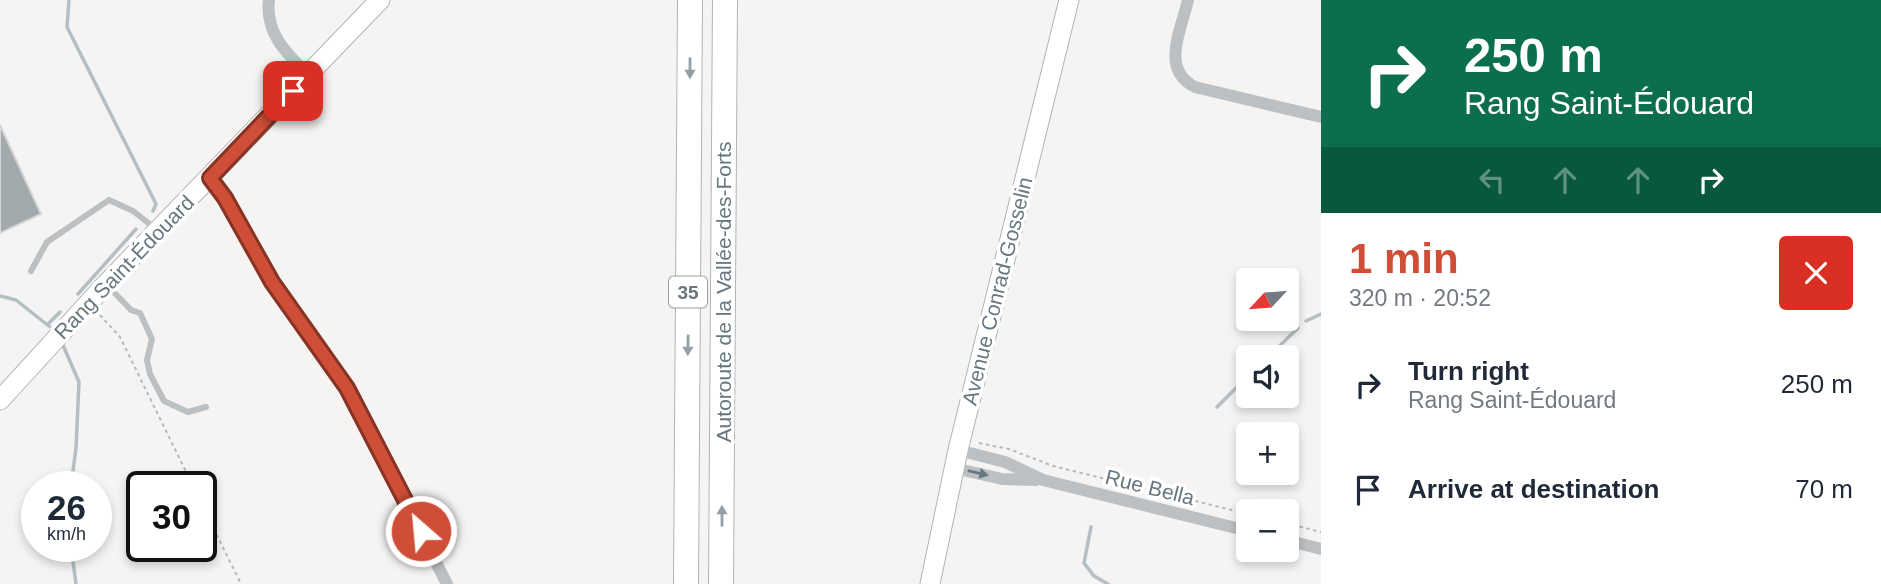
<!DOCTYPE html>
<meta charset="utf-8">
<style>
:root{--surface:#fff;--page:#f6f6f7;--text:#1f2937;--muted:#747a83;--accent:#ce4e38}
body{margin:0;font-family:Arial,sans-serif;background:var(--page);color:var(--text);height:100vh;display:flex;flex-direction:column;font-size:26px;white-space:nowrap}
*{box-sizing:border-box;margin:0}
p{font-size:23px;color:var(--muted)}
.icon{flex:none;width:38px;height:38px;fill:none;stroke:currentColor;stroke-width:2;stroke-linecap:round;stroke-linejoin:round}
.map{position:relative;flex:1;overflow:hidden}
.side{display:flex;flex-direction:column;background:var(--surface);width:560px}
.side>*{flex:none}
.hud{background:#0b6e4f;color:#fff;overflow:hidden}
.needle{width:46px;rotate:244deg}
.fabs{position:absolute;left:1236px;top:268px;display:grid;gap:14px}
.fabs a{display:grid;place-items:center;width:63px;height:63px;border-radius:7px;background:var(--surface);box-shadow:0 4px 10px #0003;font-size:35px}
.speed{position:absolute;left:21px;top:471px;display:flex;gap:14px;font-size:35px;font-weight:700;text-align:center}
.speed>*{display:grid;place-content:center;width:91px;height:91px;border-radius:50%;background:var(--surface);box-shadow:0 4px 10px #0003;line-height:1}
.speed small{font-size:18px;font-weight:400}
.speed .limit{border:4px solid #111;border-radius:10px;background:#fff;color:#111}
.pin{position:absolute;display:grid;place-items:center;width:60px;height:60px;color:#fff;margin:-30px;border-radius:14px;box-shadow:0 4px 10px #0006}
.me{position:absolute;width:77px;margin:-38px;rotate:333deg;stroke-linejoin:round;filter:drop-shadow(0 0 5px #0008)}
.turn{display:flex;align-items:center;gap:24px;height:147px;padding:0 28px;font-size:32px}
.turn .icon{width:91px;height:91px;stroke-width:2.5}
.turn b{display:block;font-size:49px;line-height:60px}
.lanes{display:flex;align-items:center;height:66px;padding:0 28px;background:#0003;justify-content:center;gap:35px;direction:ltr}
.lanes .off{opacity:.35}
.round{display:grid;place-items:center;flex:none;width:74px;height:74px;border-radius:7px;background:var(--page)}
.headline{display:flex;align-items:center;justify-content:space-between;height:119px;padding:0 28px}
h1{font-size:42px;font-weight:700;line-height:52px;color:var(--accent)}
ul{padding:0;list-style:none}
li{display:flex;align-items:center;gap:21px;height:105px;padding:0 28px}
li div{flex:1}
li b{display:block;font-size:26px}
li em{font-style:normal}
main{display:flex;flex:1;min-height:0}
.map>svg:first-child{display:block}
.lines{fill:none;stroke-linecap:round;stroke-linejoin:round}
.stream{stroke:#b3bfc2;stroke-width:3.5}
.building{fill:#a2aaae;stroke:#d6d6d4;stroke-width:2}
.secondary-casing{stroke:#afb4b7;stroke-width:21}
.highway-casing{stroke:#b0b4b6;stroke-width:26}
.path{stroke:#b6b9bb;stroke-width:2;stroke-dasharray:3.5 3.5;stroke-linecap:butt}
.lane{stroke:#bcc0c3;stroke-width:6}
.street{stroke:#bcc0c3;stroke-width:12}
.secondary{stroke:#fff;stroke-width:19}
.highway{stroke:#fff;stroke-width:24}
.oneway{fill:#95a0a5}
.oneway2{fill:#67777f}
.route-casing{stroke:#863324;stroke-width:18}
.route{stroke:#ce4e38;stroke-width:12}
.labels{text-anchor:middle;dominant-baseline:central;stroke-width:7;stroke-linejoin:round;paint-order:stroke}
.shield{fill:#fff;stroke:#95a0a5;stroke-width:2}
.shield-label{font-size:19px;font-weight:bold;fill:#67777f}
.street-label{font-size:21px;fill:#67777f;stroke:#fff}
</style>
<main>
<div class="map">
<svg width="1321" height="584" viewBox="0 0 1321 584">
<rect width="100%" height="100%" fill="#f5f4f2"/>
<g class="lines">
<g class="stream">
<polyline points="69,0 67,27 156,204 153,211"/>
<polyline points="78,294 136,229"/>
<polyline points="0,296 16,300 50,327"/>
<polyline points="1306,321 1321,314"/>
<polyline points="48,324 60,312"/>
<polyline points="62,343 79,382 76,448 71,486"/>
<polyline points="1268,357 1298,328"/>
<polyline points="1217,407 1248,376"/>
<polyline points="1091,527 1084,563 1094,576 1108,584"/>
<polyline points="71,546 76,584"/>
</g>
</g>
<polygon class="building" points="0,125 41,214 0,233"/>
<g class="lines">
<g class="secondary-casing">
<g id="secondary">
<polyline points="0,400 106,284 380,0"/>
<polyline points="930,584 958,450 1069,0"/>
</g>
</g>
<g class="highway-casing">
<g id="highway">
<polyline points="686,584 690,0"/>
<polyline points="721,584 725,0"/>
</g>
</g>
<g class="path">
<polyline points="100,315 120,337 193,486"/>
<polyline points="979,443 1009,449 1053,466 1248,514"/>
<polyline points="201,503 241,584"/>
<polyline points="1286,523 1321,532"/>
</g>
<g class="lane">
<polyline points="31,271 47,242 109,200 133,211 156,229"/>
<polyline points="107,285 131,310 140,313 152,339 147,360 150,374 164,401 188,412 206,407"/>
</g>
<g class="street">
<path d="M269,0c-4,33 17,53 39,75"/>
<path d="M1188,0c-7,31 -28,69 7,87l126,30"/>
<polyline points="210,178 225,198 272,283 353,399 447,584"/>
<polyline points="958,450 1005,462 1043,480 1248,531"/>
<polyline points="954,468 1002,479 1036,480"/>
<polyline points="1286,540 1321,549"/>
</g>
<use href="#secondary" class="secondary"/>
<use href="#highway" class="highway"/>
</g>
<defs><path id="oneway-solid" d="M-6-.8H1V-3.2L6.5 0L1 3.2V.8H-6Z" transform="scale(1.75)"/></defs>
<g class="oneway">
<use href="#oneway-solid" transform="translate(690 68) rotate(90)"/>
<use href="#oneway-solid" transform="translate(688 345) rotate(91)"/>
<use href="#oneway-solid" transform="translate(722 516) rotate(-90)"/>
</g>
<use class="oneway2" href="#oneway-solid" transform="translate(978 473) rotate(13)"/>
<g class="lines">
<g class="route-casing">
<polyline id="route" points="293,91 210,178 225,198 272,282 347,388 421,531"/>
</g>
<use href="#route" class="route"/>
</g>
<g class="labels">
<rect class="shield" x="669" y="276.5" width="38" height="31" rx="5"/>
<g class="shield-label">
<text x="688" y="292">35</text>
</g>
<g class="street-label">
<text transform="translate(124 267) rotate(-46)">Rang Saint-Édouard</text>
<text transform="translate(997 291) rotate(-76)">Avenue Conrad-Gosselin</text>
<text transform="translate(723 292) rotate(-90)">Autoroute de la Vallée-des-Forts</text>
<text transform="translate(1150 487) rotate(14)">Rue Bella</text>
</g>
</g>
</svg>
<div class="fabs">
<a><svg class="needle" viewBox="-14 -14 28 28"><path d="M0-13l5 13h-10z" fill="#e53935"/><path d="M0 13l5-13h-10z" fill="#747a83"/></svg></a>
<a><svg class="icon" aria-label="sound" viewBox="0 0 24 24"><path d="M4 9h4l5-4v14l-5-4H4zM17 9q2 3 0 6"/></svg></a>
<a>+</a>
<a>−</a>
</div>
<div class="speed"><div>26<small>km/h</small></div><div class="limit">30</div></div>
<div class="pin" style="left:293px;top:91px;background:#d93025"><svg class="icon" aria-label="arrive" viewBox="0 0 24 24"><path d="M6 21V4h12l-3 4 3 4H6"/></svg></div>
<svg class="me" style="left:421px;top:531px" viewBox="-20 -20 40 40"><circle r="17" fill="#ce4e38" stroke="#fff" stroke-width="3"/><path d="M0-11L8 9 0 5-8 9z" fill="#fff"/></svg>
</div>
<section class="side">
<div class="hud">
<div class="turn"><svg class="icon" aria-label="right" viewBox="0 0 24 24"><path d="M7 20v-9h11M14 6l5 5-5 5"/></svg><div><b>250 m</b>Rang Saint-Édouard</div></div>
<div class="lanes"><svg class="icon off" aria-label="left" viewBox="0 0 24 24"><path d="M17 20v-9H6M10 6l-5 5 5 5"/></svg><svg class="icon off" aria-label="ahead" viewBox="0 0 24 24"><path d="M12 20V5M6 11l6-6 6 6"/></svg><svg class="icon off" aria-label="ahead" viewBox="0 0 24 24"><path d="M12 20V5M6 11l6-6 6 6"/></svg><svg class="icon" aria-label="right" viewBox="0 0 24 24"><path d="M7 20v-9h11M14 6l5 5-5 5"/></svg></div>
</div>
<div class="headline"><div><h1>1 min</h1><p>320 m · 20:52</p></div><a class="round" style="background:#d93025;color:#fff"><svg class="icon" aria-label="close" viewBox="0 0 24 24"><path d="M6 6l12 12M18 6L6 18"/></svg></a></div>
<ul>
<li><svg class="icon" aria-label="right" viewBox="0 0 24 24"><path d="M7 20v-9h11M14 6l5 5-5 5"/></svg><div><b>Turn right</b><p>Rang Saint-Édouard</p></div><em>250 m</em></li>
<li><svg class="icon" aria-label="arrive" viewBox="0 0 24 24"><path d="M6 21V4h12l-3 4 3 4H6"/></svg><div><b>Arrive at destination</b></div><em>70 m</em></li>
</ul>
</section>
</main>
